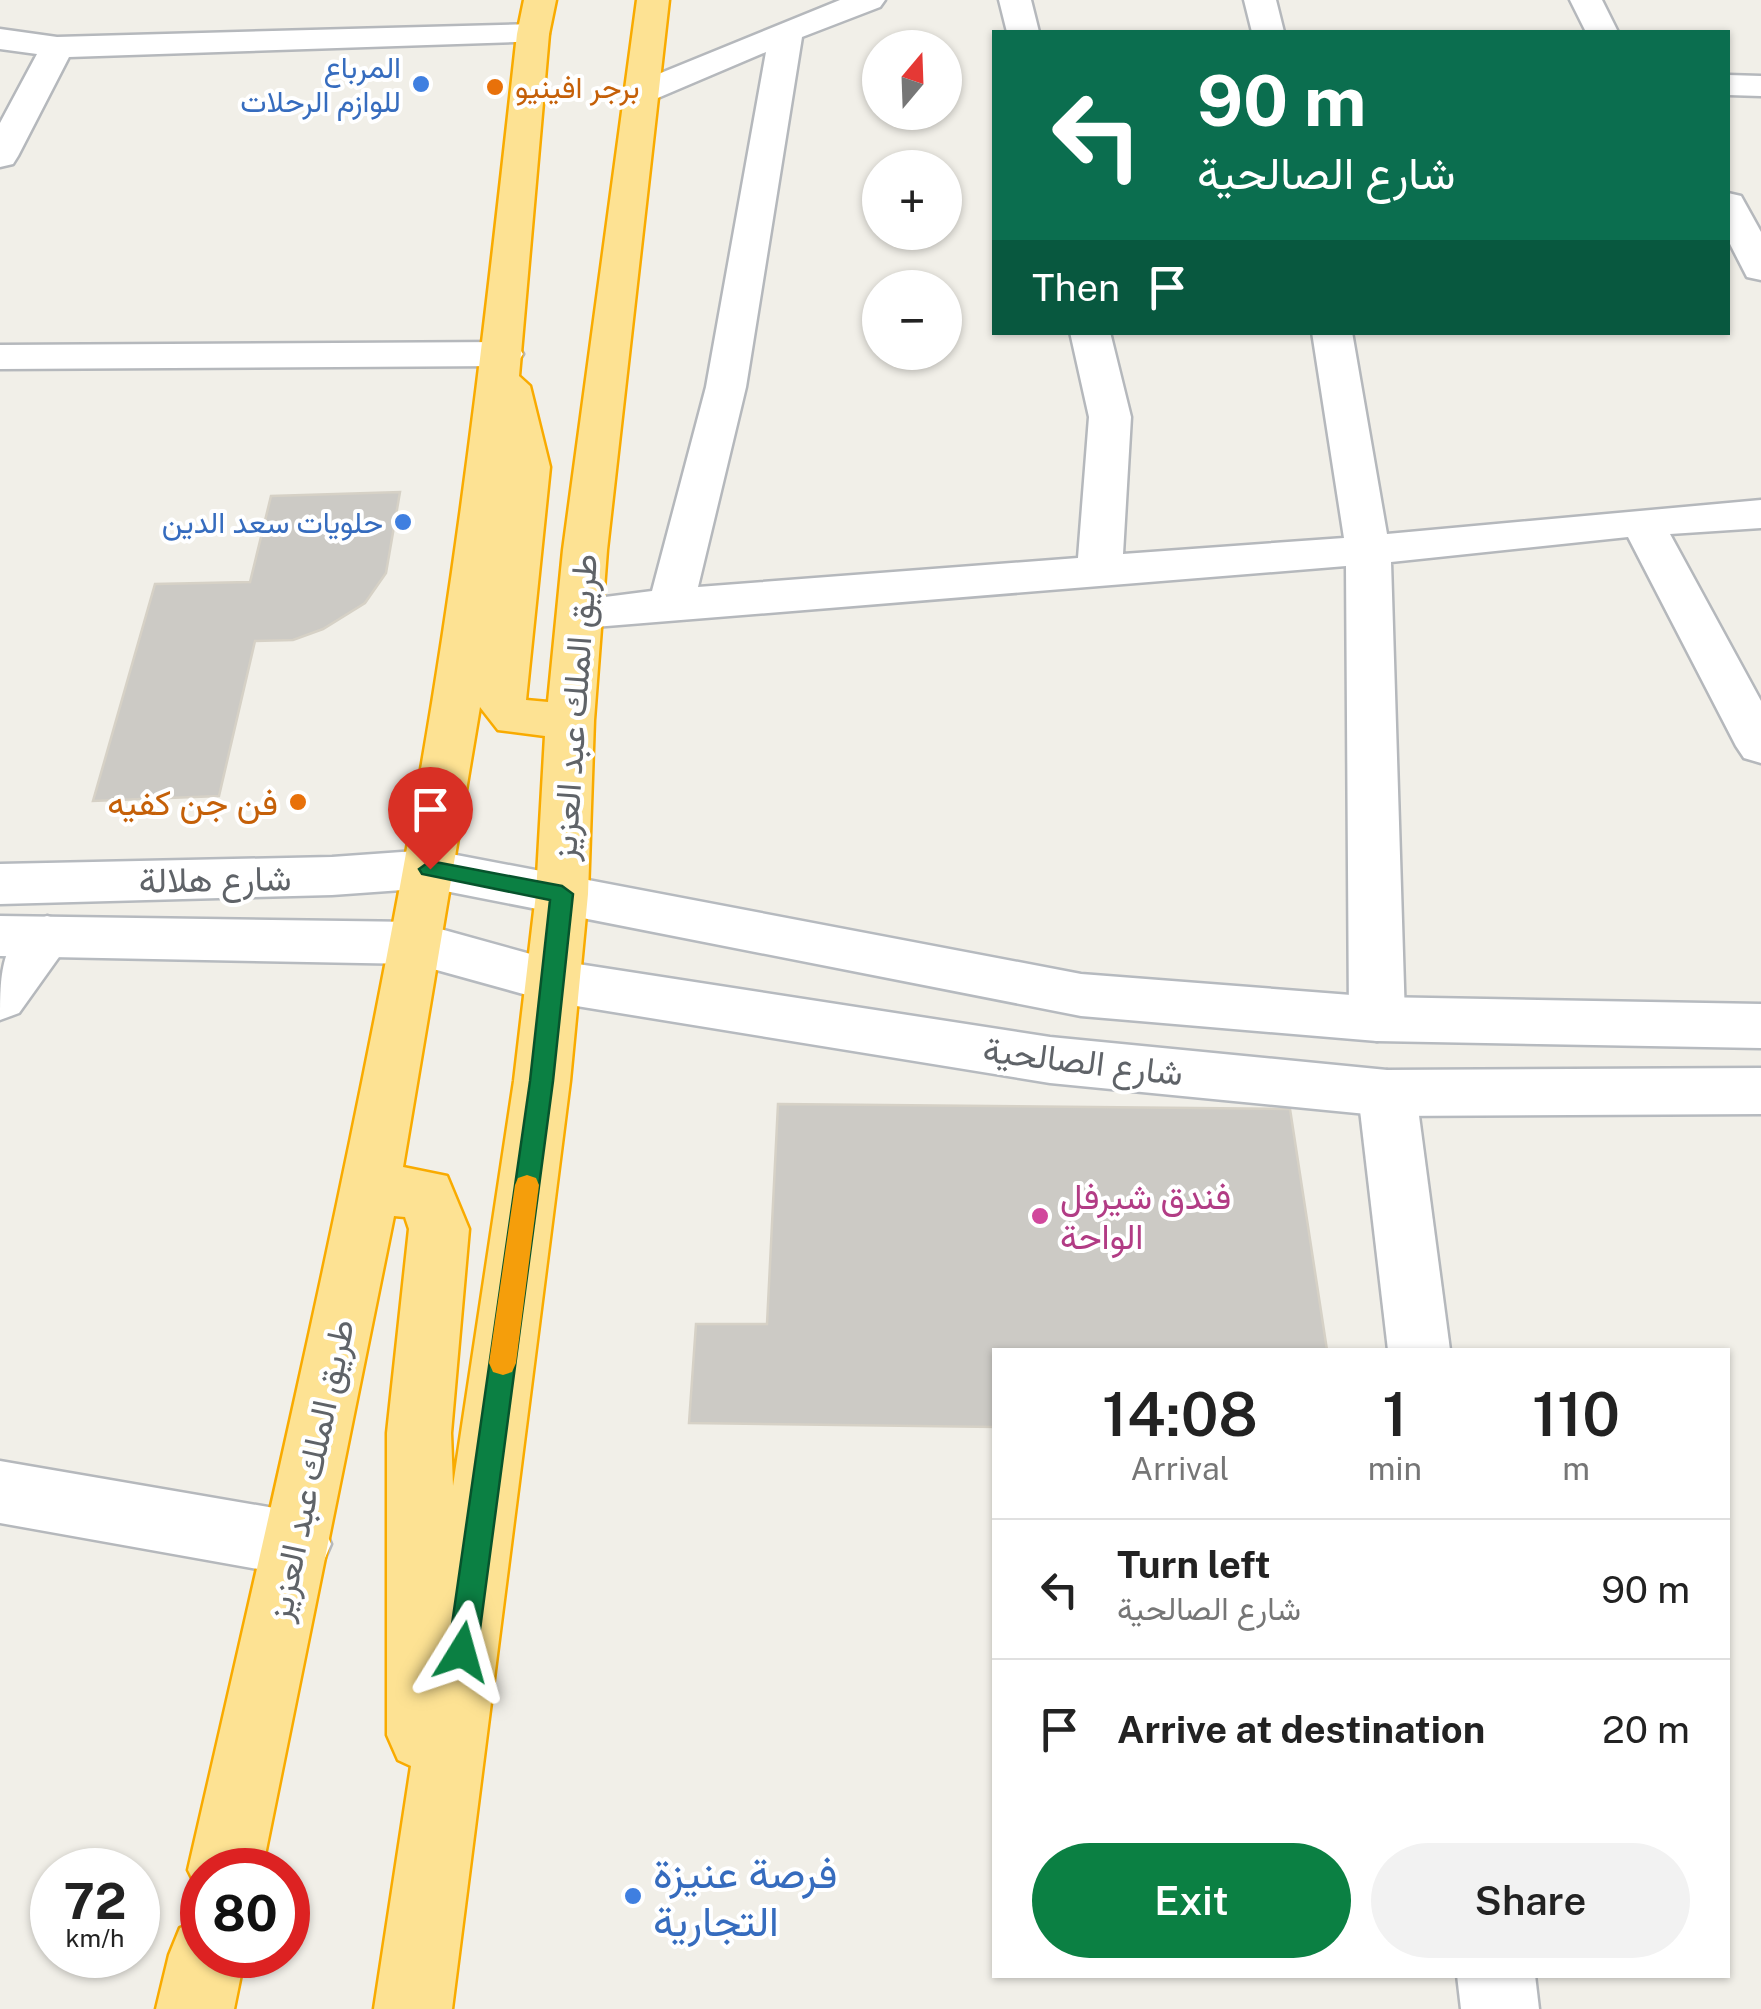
<!DOCTYPE html>
<meta charset="utf-8">
<style>
:root{--surface:#fff;--page:#f2f2f2;--text:#222;--muted:#767676;--line:#e0e0e0;--accent:#0b8043}
body{margin:0;font-family:"Public Sans",Vazirmatn,sans-serif;background:var(--page);color:var(--text);height:100vh;display:flex;flex-direction:column;font-size:38px;white-space:nowrap}
*{box-sizing:border-box;margin:0}
p{font-size:32px;color:var(--muted)}
.icon{flex:none;width:55px;height:55px;fill:none;stroke:currentColor;stroke-width:2;stroke-linecap:round;stroke-linejoin:round}
.map{position:relative;flex:1;overflow:hidden}
.panel{position:absolute;left:992px;top:1348px;width:738px;height:630px;display:flex;flex-direction:column;background:var(--surface);border-radius:0px;box-shadow:0 2px 8px #0004}
.panel>*{flex:none}
.top-card{position:absolute;left:992px;top:30px;width:738px;height:305px;border-radius:0px;box-shadow:0 2px 8px #0004;background:#0b6e4f;color:#fff;overflow:hidden}
.needle{width:65px;rotate:19deg}
.controls{position:absolute;left:862px;top:30px;display:grid;gap:20px}
.controls a{display:grid;place-items:center;width:100px;height:100px;border-radius:50%;background:var(--surface);box-shadow:0 2px 8px #0004;font-size:50px}
.speed{position:absolute;left:30px;top:1848px;display:flex;gap:20px;font-size:50px;font-weight:700;text-align:center}
.speed>*{display:grid;place-content:center;width:130px;height:130px;border-radius:50%;background:var(--surface);box-shadow:0 2px 8px #0004;line-height:1}
.speed small{font-size:25px;font-weight:400}
.speed .limit{border:15px solid #d22;background:#fff;color:#111}
.pin{position:absolute;display:grid;place-items:center;width:85px;height:85px;color:#fff;margin:-102px -42px;border-radius:50% 50% 50% 0;rotate:-45deg;box-shadow:0 0 10px #0007}
.pin .icon{rotate:45deg}
.me{position:absolute;width:110px;margin:-55px;rotate:8deg;stroke-linejoin:round;filter:drop-shadow(0 0 8px #0008)}
.turn{display:flex;align-items:center;gap:35px;height:210px;padding:0 40px;font-size:45px}
.turn .icon{width:130px;height:130px;stroke-width:2.5}
.turn b{display:block;font-size:70px;line-height:85px}
.then{display:flex;align-items:center;height:95px;padding:0 40px;background:#0003;gap:20px;font-size:38px}
.eta{display:flex;justify-content:space-evenly;align-items:center;height:170px;text-align:center}
.eta b{font-size:60px;font-weight:600;line-height:70px}
.cta{display:flex;gap:20px;margin-top:auto;padding:20px 40px}
.cta a{flex:1;height:115px;border-radius:60px;background:var(--accent);color:#fff;font-size:40px;font-weight:600;line-height:115px;text-align:center}
.cta a+a{background:var(--page);color:var(--text)}
ul{padding:0;list-style:none}
li{display:flex;align-items:center;gap:30px;height:140px;padding:0 40px;border-top:2px solid var(--line)}
li div{flex:1}
li b{display:block;font-size:38px}
li em{font-style:normal}
.map>svg:first-child{display:block}
.building{fill:#cccac5;stroke:#d6d1c6;stroke-width:2.5}
.lines{fill:none;stroke-linecap:round;stroke-linejoin:round}
.street-casing{stroke:#b5b8bc;stroke-width:5}
.secondary-casing{stroke:#b6babf;stroke-width:5}
.highway-casing{stroke:#f9ab00;stroke-width:5}
.street{fill:#fff;fill-rule:evenodd}
.secondary{fill:#fff;fill-rule:evenodd}
.highway{fill:#fde293;fill-rule:evenodd}
.route{fill:#0b8043;stroke:#07532c;stroke-width:2.5}
.slow{fill:#f59e0b}
.shop-dot{fill:#3f7fe0;stroke:#fff;stroke-width:4}
.food-dot{fill:#e8710a;stroke:#fff;stroke-width:4}
.hotel-dot{fill:#d1479c;stroke:#fff;stroke-width:4}
.labels{text-anchor:middle;dominant-baseline:central;stroke-width:8;stroke-linejoin:round;paint-order:stroke}
.far-shop-label{font-size:30px;fill:#366cbe;stroke:#fff;text-anchor:end}
.far-food-label{font-size:30px;fill:#c56008;stroke:#fff;text-anchor:start}
.street-label{font-size:35px;fill:#5f6368;stroke:#fff}
.food-label{font-size:35px;fill:#c56008;stroke:#fff;text-anchor:end}
.hotel-label{font-size:35px;fill:#b23c85;stroke:#fff;text-anchor:start}
.near-shop-label{font-size:42px;fill:#366cbe;stroke:#fff;text-anchor:start}
</style>
<div class="map">
<svg width="1761" height="2009" viewBox="0 0 1761 2009">
<rect width="100%" height="100%" fill="#f1efe8"/>
<g class="building">
<polygon points="400,492 386,573 365,603 323,629 293,640 255,641 219,796 93,801 155,584 250,582 271,496"/>
<polygon points="778,1104 1290,1109 1327,1350 995,1350 995,1427 689,1423 696,1324 767,1324"/>
</g>
<g class="lines">
<g class="street-casing">
<g id="street">
<polygon points="840,0 885,0 880,7 802,37 746,387 698,587 1078,558 1089,417 1070,332 1110,332 1131,417 1123,554 1344,538 1312,332 1352,332 1387,534 1761,500 1761,528 1670,534 1761,701 1761,763 1744,758 1736,746 1628,537 1391,562 1405,1019 1397,1035 1377,1041 1357,1035 1349,1019 1346,566 582,628 566,624 559,613 566,602 652,591 706,387 766,52 653,100 641,103 629,100 624,93 629,86"/>
<polygon points="999,0 1031,0 1039,32 1007,32"/>
<polygon points="1244,0 1276,0 1284,32 1252,32"/>
<polygon points="1570,0 1602,0 1618,32 1586,32"/>
<polygon points="533,24 545,27 549,34 545,41 69,57 18,156 13,164 0,167 0,123 37,54 0,49 0,29 57,37"/>
<polygon points="1728,75 1761,76 1761,96 1728,95"/>
<polygon points="1728,193 1741,196 1761,232 1761,280 1747,277 1728,240"/>
<polygon points="503,342 517,345 523,354 517,363 503,366 0,369 0,345"/>
<path d="M47,916l19,6 8,14 -55,77 -19,7c0,-46 0,-88 47,-104z"/>
<polygon points="1387,1070 1407,1077 1416,1093 1450,1350 1388,1350 1358,1093 1367,1077"/>
<polygon points="0,1461 297,1512 321,1521 331,1544 321,1567 297,1576 0,1523"/>
<polygon points="1457,1975 1535,1975 1539,2009 1461,2009"/>
</g>
</g>
<g class="secondary-casing">
<g id="secondary">
<polygon points="430,850 1081,974 1377,997 1761,1004 1761,1048 1377,1041 1081,1016 430,888 332,895 0,904 0,864 332,857"/>
<polygon points="0,916 415,922 552,960 1050,1037 1387,1070 1761,1068 1761,1114 1387,1116 1050,1083 552,1002 415,964 0,956"/>
</g>
</g>
<g class="highway-casing">
<g id="highway">
<path d="M524,0h32l-7,34 -30,342 11,10 20,81 -24,233 22,2 15,-152 74,-550h32l-62,550 -13,170 -6,174 -18,187 -118,928h-78l37,-243 -13,-6 -11,-25v-302l22,-204 -4,-12 -11,-1 -132,654h-60v28l-14,-28c84,-366 169,-731 233,-1101 42,-243 69,-489 96,-735zM480,707l18,23 47,6 -9,158 -22,187 -61,405 -2,-53 18,-204 -22,-53 -44,-9z"/>
<polygon points="202,1919 202,1955 245,1955 234,2009 156,2009 169,1955 180,1928"/>
</g>
</g>
<use href="#street" class="street"/>
<use href="#secondary" class="secondary"/>
<use href="#highway" class="highway"/>
</g>
<polygon class="route" points="430,861 562,886 573,894 553,1081 477,1652 473,1662 462,1666 452,1662 448,1652 530,1081 550,900 422,874 419,869"/>
<polygon class="slow" points="527,1175 536,1178 539,1185 516,1363 512,1372 503,1375 493,1372 489,1363 515,1185 518,1178"/>
<g class="shop-dot">
<circle cx="421" cy="84" r="10"/>
<circle cx="403" cy="522" r="10"/>
<circle cx="633" cy="1896" r="10"/>
</g>
<g class="food-dot">
<circle cx="495" cy="87" r="10"/>
<circle cx="298" cy="802" r="10"/>
</g>
<circle class="hotel-dot" cx="1040" cy="1216" r="10"/>
<g class="labels">
<g class="far-shop-label">
<text x="401" y="67">المرباع<tspan x="401" dy="34">للوازم الرحلات</tspan></text>
<text x="383" y="522">حلويات سعد الدين</text>
</g>
<g class="far-food-label">
<text x="515" y="87">برجر افينيو</text>
</g>
<g class="street-label">
<text transform="translate(574 707) rotate(-86)">طريق الملك عبد العزيز</text>
<text transform="translate(215 879) rotate(-1)">شارع هلالة</text>
<text transform="translate(1083 1061) rotate(7)">شارع الصالحية</text>
<text transform="translate(310 1470) rotate(-78)">طريق الملك عبد العزيز</text>
</g>
<g class="food-label">
<text x="278" y="802">فن جن كفيه</text>
</g>
<g class="hotel-label">
<text x="1060" y="1196">فندق شيرفل<tspan x="1060" dy="40">الواحة</tspan></text>
</g>
<g class="near-shop-label">
<text x="653" y="1872">فرصة عنيزة<tspan x="653" dy="48">التجارية</tspan></text>
</g>
</g>
</svg>
<div class="controls">
<a><svg class="needle" viewBox="-14 -14 28 28"><path d="M0-13l5 13h-10z" fill="#e53935"/><path d="M0 13l5-13h-10z" fill="#767676"/></svg></a>
<a>+</a>
<a>−</a>
</div>
<div class="speed"><div>72<small>km/h</small></div><div class="limit">80</div></div>
<div class="pin" style="left:430px;top:869px;background:#d93025"><svg class="icon" aria-label="arrive" viewBox="0 0 24 24"><path d="M6 21V4h12l-3 4 3 4H6"/></svg></div>
<svg class="me" style="left:462px;top:1652px" viewBox="-20 -20 40 40"><path d="M0-17L14 15 0 8-14 15z" fill="#0b8043" stroke="#fff" stroke-width="4"/></svg>
<div class="top-card">
<div class="turn"><svg class="icon" aria-label="left" viewBox="0 0 24 24"><path d="M17 20v-9H6M10 6l-5 5 5 5"/></svg><div><b>90 m</b>شارع الصالحية</div></div>
<div class="then">Then<svg class="icon" aria-label="arrive" viewBox="0 0 24 24"><path d="M6 21V4h12l-3 4 3 4H6"/></svg></div>
</div>
<section class="panel">
<div class="eta">
<div><b>14:08</b><p>Arrival</p></div>
<div><b>1</b><p>min</p></div>
<div><b>110</b><p>m</p></div>
</div>
<ul>
<li><svg class="icon" aria-label="left" viewBox="0 0 24 24"><path d="M17 20v-9H6M10 6l-5 5 5 5"/></svg><div><b>Turn left</b><p>شارع الصالحية</p></div><em>90 m</em></li>
<li><svg class="icon" aria-label="arrive" viewBox="0 0 24 24"><path d="M6 21V4h12l-3 4 3 4H6"/></svg><div><b>Arrive at destination</b></div><em>20 m</em></li>
</ul>
<div class="cta"><a>Exit</a><a>Share</a></div>
</section>
</div>
